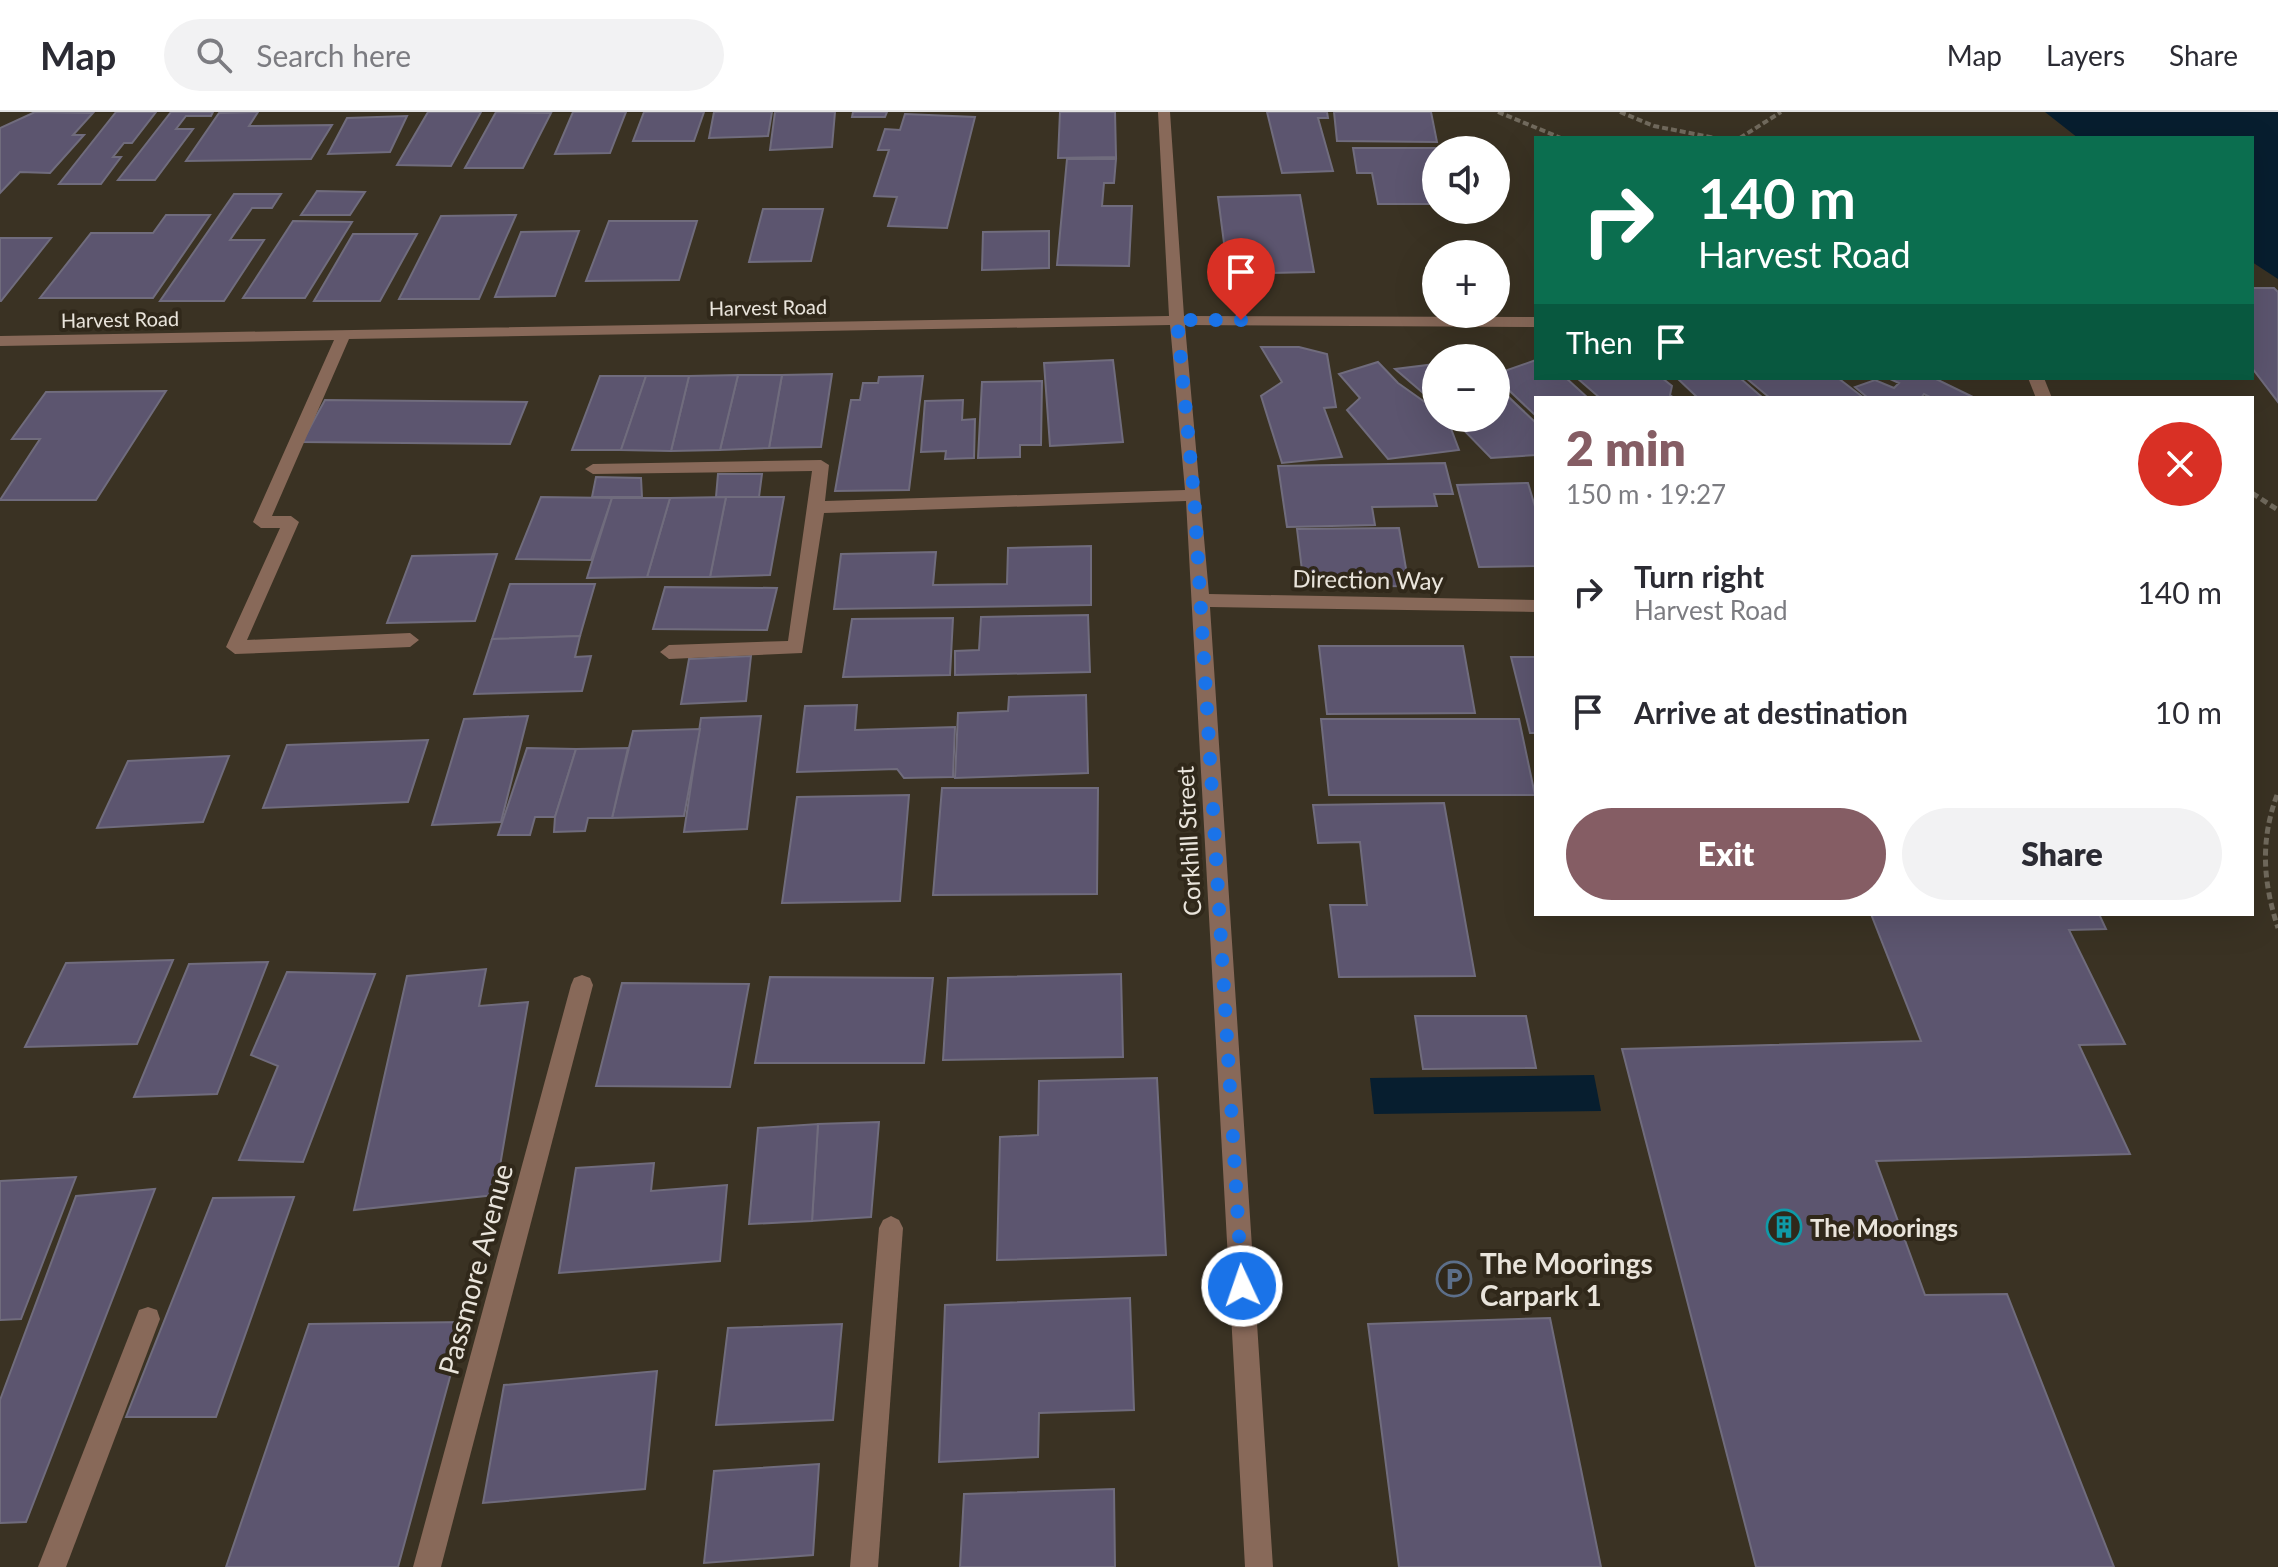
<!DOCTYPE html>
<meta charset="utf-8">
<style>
:root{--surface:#fff;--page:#f2f2f3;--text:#2b2b33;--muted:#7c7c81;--line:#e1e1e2;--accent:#855d64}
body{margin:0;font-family:Lato,sans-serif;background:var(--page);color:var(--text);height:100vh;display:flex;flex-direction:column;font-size:30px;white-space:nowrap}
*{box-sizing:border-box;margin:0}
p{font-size:26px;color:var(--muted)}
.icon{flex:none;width:44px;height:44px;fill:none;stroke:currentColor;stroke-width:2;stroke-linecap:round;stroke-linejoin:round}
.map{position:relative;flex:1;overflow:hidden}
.side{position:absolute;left:1534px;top:284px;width:720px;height:520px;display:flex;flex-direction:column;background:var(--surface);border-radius:0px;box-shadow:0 8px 32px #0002}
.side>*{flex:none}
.hud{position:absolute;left:1534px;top:24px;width:720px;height:244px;border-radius:0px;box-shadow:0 8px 32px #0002;background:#0b6e4f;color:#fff;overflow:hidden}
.tools{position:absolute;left:1422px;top:24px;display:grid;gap:16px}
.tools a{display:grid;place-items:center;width:88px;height:88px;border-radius:50%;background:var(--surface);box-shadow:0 8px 32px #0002;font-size:40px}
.pin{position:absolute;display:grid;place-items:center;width:68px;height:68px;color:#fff;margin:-82px -34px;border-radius:50% 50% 50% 0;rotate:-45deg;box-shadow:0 0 8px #0007}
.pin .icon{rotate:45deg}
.me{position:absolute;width:88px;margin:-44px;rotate:357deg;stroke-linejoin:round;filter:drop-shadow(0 0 6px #0008)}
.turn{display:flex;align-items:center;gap:28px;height:168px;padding:0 32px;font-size:36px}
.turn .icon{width:104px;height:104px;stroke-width:2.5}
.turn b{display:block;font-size:56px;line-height:68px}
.then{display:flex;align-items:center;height:76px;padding:0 32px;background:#0003;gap:16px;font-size:30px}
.round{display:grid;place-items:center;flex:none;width:84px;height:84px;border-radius:42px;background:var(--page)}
.overview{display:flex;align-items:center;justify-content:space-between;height:136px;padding:0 32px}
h1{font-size:48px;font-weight:800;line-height:60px;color:var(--accent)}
.button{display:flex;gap:16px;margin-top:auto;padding:16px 32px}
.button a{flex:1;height:92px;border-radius:48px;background:var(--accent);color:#fff;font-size:32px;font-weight:800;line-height:92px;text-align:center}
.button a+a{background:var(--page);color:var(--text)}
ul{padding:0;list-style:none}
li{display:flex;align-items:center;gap:24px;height:120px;padding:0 32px}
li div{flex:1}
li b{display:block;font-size:30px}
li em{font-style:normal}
header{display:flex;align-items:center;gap:48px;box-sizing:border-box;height:112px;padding:0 40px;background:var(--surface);border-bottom:2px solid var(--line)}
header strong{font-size:38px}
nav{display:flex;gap:44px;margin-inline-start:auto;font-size:28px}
.search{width:560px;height:72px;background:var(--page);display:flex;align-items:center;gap:20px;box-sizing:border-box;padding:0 28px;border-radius:44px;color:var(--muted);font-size:30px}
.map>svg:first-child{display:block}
.water{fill:#071e2f}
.building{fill:#5c556f;stroke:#706c7d;stroke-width:2}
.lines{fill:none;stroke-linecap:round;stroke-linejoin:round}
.path-far1{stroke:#716a5d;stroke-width:4;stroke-dasharray:6 3;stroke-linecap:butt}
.path{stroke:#716a5d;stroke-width:5;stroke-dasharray:7 4;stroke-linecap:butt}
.minor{fill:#886959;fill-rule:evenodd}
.route{stroke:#1a73e8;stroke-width:14;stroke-dasharray:0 25.2}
.labels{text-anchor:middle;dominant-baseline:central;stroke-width:8;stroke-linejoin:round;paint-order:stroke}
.far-street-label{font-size:20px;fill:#e9e4db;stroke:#30281a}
.street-label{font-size:24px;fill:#e9e4db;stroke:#30281a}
.poi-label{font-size:24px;font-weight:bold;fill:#e9e4db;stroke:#30281a;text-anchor:start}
.near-poi-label{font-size:28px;font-weight:bold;fill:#e9e4db;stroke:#30281a;text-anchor:start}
.near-street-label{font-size:28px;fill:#e9e4db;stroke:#30281a}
</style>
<header>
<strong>Map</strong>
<div class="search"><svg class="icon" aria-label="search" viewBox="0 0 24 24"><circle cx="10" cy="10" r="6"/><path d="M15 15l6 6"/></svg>Search here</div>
<nav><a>Map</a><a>Layers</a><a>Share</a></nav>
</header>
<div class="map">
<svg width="2278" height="1455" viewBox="0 0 2278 1455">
<rect width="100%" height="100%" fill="#3a3223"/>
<g class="water">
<polygon points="2045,0 2278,0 2278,167 2252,150 2252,26 2078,26"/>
<polygon points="1594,963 1601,999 1374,1002 1370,966"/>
</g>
<g class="building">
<polygon points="35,0 93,1 73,23 84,23 50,61 20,60 0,81 0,16"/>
<polygon points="116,0 156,0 132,31 124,31 113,45 121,45 101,72 59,72"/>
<polygon points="171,0 213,0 211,4 186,4 176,17 193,17 155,68 118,68"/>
<polygon points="258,0 249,14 332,13 311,47 186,49 219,1"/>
<polygon points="428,0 481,0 451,54 397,53"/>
<polygon points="496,0 551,1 523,56 465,56"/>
<polygon points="573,0 626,0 610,41 555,42"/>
<polygon points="644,0 704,0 694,29 633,29"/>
<polygon points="714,0 772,0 768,24 709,26"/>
<polygon points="775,0 835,0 832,35 770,38"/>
<polygon points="853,0 887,0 885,5 852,5"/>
<polygon points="1060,0 1115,0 1116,45 1058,46"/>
<polygon points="1267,0 1327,0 1328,6 1318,6 1333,59 1282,61"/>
<polygon points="1334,0 1431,0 1437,30 1337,29"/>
<polygon points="905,2 975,5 947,116 888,114 897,85 874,84 889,38 878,38 885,17 900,18"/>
<polygon points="407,4 390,40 328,42 347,6"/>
<polygon points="1353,36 1438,36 1436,92 1378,92 1372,61 1357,61"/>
<polygon points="1067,47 1116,47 1114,71 1104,71 1102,94 1132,94 1129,154 1057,153"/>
<polygon points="317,79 365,80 350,103 301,103"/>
<polygon points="234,82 281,82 272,96 252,96 230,128 264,128 224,189 160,189"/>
<polygon points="1300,83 1314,160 1228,162 1218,85"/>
<polygon points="763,97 823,97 811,149 749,150"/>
<polygon points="166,103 210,103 153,186 40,186 91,121 153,121"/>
<polygon points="516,103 479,187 399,187 441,104"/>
<polygon points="293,109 352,110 305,186 243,186"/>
<polygon points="609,109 697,109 679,168 586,169"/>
<polygon points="579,119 555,184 495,185 521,120"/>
<polygon points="1049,119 1049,156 982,158 983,120"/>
<polygon points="353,122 417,122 380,189 314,189"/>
<polygon points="0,126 51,126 1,189 0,189"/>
<polygon points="2252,176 2274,176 2278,180 2278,290 2252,256"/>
<polygon points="1261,235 1299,235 1327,242 1336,295 1324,296 1342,345 1282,351 1261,284 1282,270"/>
<polygon points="1113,248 1123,330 1050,334 1044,251"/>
<polygon points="1536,248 1536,266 1566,266 1588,286 1536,286 1536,304 1496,266 1496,262"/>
<polygon points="1378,250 1398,271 1436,298 1436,306 1447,306 1459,338 1388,347 1347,298 1360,286 1339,262"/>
<polygon points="1436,252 1436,292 1395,257"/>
<polygon points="832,262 821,335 769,336 782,263"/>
<polygon points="738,263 782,263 769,336 720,338"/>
<polygon points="738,263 720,338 671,339 689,264"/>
<polygon points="600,264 646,264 621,338 572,338"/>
<polygon points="646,264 689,264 671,339 621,338"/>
<polygon points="923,264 909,378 835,379 851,288 860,288 863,271 878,271 879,265"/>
<polygon points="1577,266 1662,266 1672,274 1670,283 1674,286 1600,286"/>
<polygon points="1677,266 1740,266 1763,286 1698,286"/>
<polygon points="1746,266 1838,266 1864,286 1770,286"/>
<polygon points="1888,266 1934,266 1975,286 1932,286 1924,282 1921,286 1868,286 1855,275 1875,268 1894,276 1899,271"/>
<polygon points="1042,269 1041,333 1020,333 1020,345 978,346 982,270"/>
<polygon points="1496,273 1536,311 1536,343 1491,346 1452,306 1496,306"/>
<polygon points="166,279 96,388 0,388 40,327 12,327 46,280"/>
<polygon points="325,288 527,290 510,332 302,330"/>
<polygon points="963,288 962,308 975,307 974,346 945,347 946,339 921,340 925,289"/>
<polygon points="1445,351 1453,382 1434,382 1437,394 1372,395 1375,413 1287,415 1278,354"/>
<polygon points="718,362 762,362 759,385 716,385"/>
<polygon points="596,365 641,366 642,385 592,385"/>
<polygon points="1528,371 1536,398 1536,454 1479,455 1457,373"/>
<polygon points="541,385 612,386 591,448 516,447"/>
<polygon points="726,385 784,385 770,463 710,465"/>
<polygon points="726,385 710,465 647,465 670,386"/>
<polygon points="612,386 670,386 647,465 587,466"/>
<polygon points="1399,416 1409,474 1304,475 1297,417"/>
<polygon points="1091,434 1091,493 834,497 841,442 936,440 933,473 1007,472 1008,436"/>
<polygon points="497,442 475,509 387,511 412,444"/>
<polygon points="510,472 595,472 580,524 492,527"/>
<polygon points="665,475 777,476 767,518 653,517"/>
<polygon points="1088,503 1090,560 955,563 955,539 979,538 981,505"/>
<polygon points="953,506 950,563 843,565 852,507"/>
<polygon points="580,524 575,545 591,544 582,579 474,582 492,527"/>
<polygon points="1319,534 1463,534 1475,601 1327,602"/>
<polygon points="751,544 746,589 681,592 689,547"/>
<polygon points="1511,545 1536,545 1536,621 1530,621"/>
<polygon points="1086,583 1088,661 955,666 958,601 1008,599 1009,585"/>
<polygon points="857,593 855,618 955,615 953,665 904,666 897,657 797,660 805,594"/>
<polygon points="528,604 501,710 432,713 464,607"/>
<polygon points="761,604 747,717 684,720 701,606"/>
<polygon points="1321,607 1519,607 1535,683 1329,683"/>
<polygon points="700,617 684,704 612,706 633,619"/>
<polygon points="428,628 408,690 263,696 287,633"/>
<polygon points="527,636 576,637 555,705 535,705 530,723 498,723"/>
<polygon points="628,636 612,706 588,706 585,719 554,720 555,705 576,637"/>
<polygon points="229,644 203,710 97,716 128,649"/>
<polygon points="942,676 1098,676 1097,782 933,783"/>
<polygon points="909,683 900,789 782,791 797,685"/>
<polygon points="1444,691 1475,864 1339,865 1330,793 1367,793 1360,730 1318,731 1313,693"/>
<polygon points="1871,802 2099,802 2106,817 2069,818 2125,932 2079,933 2130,1042 1876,1049 1925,1183 2007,1182 2114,1455 1756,1455 1622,937 1921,929"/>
<polygon points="173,848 137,932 25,935 66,851"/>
<polygon points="268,850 217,982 134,985 189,852"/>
<polygon points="486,857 479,894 528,890 495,1083 354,1098 407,864"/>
<polygon points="287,860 375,862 303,1050 239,1048 278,954 251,943"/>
<polygon points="1121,862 1123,945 943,948 948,866"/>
<polygon points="770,865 933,866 924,951 755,951"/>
<polygon points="622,871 749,872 730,975 596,974"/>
<polygon points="1415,904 1526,904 1536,956 1423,957"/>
<polygon points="1157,966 1166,1143 997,1148 1000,1025 1038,1023 1039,969"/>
<polygon points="879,1010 871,1105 812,1109 818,1012"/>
<polygon points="818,1012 812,1109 749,1112 758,1016"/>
<polygon points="654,1051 651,1079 727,1073 720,1149 559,1161 576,1056"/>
<polygon points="76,1065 21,1207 0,1208 0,1069"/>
<polygon points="155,1077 26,1410 0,1411 0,1288 76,1084"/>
<polygon points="294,1085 216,1305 126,1305 213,1086"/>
<polygon points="1130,1186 1134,1298 1039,1301 1038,1345 939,1350 945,1193"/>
<polygon points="1550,1206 1601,1455 1399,1455 1368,1212"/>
<polygon points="465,1210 398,1455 226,1455 309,1212"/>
<polygon points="842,1212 833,1308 716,1313 728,1216"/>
<polygon points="657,1259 645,1377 483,1391 504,1273"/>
<polygon points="819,1352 813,1443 704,1451 714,1359"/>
<polygon points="1114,1377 1115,1455 960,1455 964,1382"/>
</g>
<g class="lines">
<g class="path-far1">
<polyline points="1498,0 1561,26"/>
<polyline points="1620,0 1654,14 1715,26"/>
<polyline points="1740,26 1781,0"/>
</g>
<g class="path">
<polyline points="2252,381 2278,398"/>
<path d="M2277,683c-17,46 -14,87 1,133"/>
</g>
<g class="minor">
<polygon points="1158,0 1170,0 1184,204 1536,205 1536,215 1185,213 1209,482 1536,488 1536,500 1210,495 1273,1455 1245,1455 1186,389 824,401 802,541 669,547 660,540 669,533 788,529 812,359 593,362 585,357 593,352 821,348 829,353 825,389 1185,378 1170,213 349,227 272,404 291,404 299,410 247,528 410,521 419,528 410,535 235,542 226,535 280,416 261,416 253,410 334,228 0,234 0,224 1169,204"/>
<polygon points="2028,266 2044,266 2052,286 2036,286"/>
<polygon points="582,863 590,866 593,873 441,1455 413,1455 571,873 574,866"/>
<polygon points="891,1104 899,1108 903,1116 878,1455 850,1455 879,1116 883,1108"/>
<polygon points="148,1195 157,1198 160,1207 66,1455 38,1455 139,1198"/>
</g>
</g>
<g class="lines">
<polyline class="route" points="1241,208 1177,208 1194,383 1242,1174"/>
</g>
<defs>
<g id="building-ring" transform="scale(1.8)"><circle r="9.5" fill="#30281a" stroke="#0f9aa8" stroke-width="1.5"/><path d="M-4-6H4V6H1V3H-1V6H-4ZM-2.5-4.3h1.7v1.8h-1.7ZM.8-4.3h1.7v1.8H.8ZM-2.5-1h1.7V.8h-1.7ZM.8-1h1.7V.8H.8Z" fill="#0f9aa8"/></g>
<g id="parking-ring" transform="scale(1.8)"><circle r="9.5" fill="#30281a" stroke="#5c6f8a" stroke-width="1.5"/><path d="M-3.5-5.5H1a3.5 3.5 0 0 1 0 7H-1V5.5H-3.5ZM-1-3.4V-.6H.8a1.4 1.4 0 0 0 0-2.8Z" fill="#5c6f8a"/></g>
</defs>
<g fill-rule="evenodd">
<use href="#building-ring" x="1784" y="1115"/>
<use href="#parking-ring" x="1454" y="1167"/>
</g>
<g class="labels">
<g class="far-street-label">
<text transform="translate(768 195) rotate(-1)">Harvest Road</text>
<text transform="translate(120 207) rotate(-1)">Harvest Road</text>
</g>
<g class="street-label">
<text transform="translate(1368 467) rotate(1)">Direction Way</text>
<text transform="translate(1188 729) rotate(-93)">Corkhill Street</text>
</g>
<g class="poi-label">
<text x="1810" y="1115">The Moorings</text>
</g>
<g class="near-poi-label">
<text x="1480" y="1151">The Moorings<tspan x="1480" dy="32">Carpark 1</tspan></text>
</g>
<g class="near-street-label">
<text transform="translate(475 1157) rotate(-75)">Passmore Avenue</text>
</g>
</g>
</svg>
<div class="tools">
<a><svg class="icon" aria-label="sound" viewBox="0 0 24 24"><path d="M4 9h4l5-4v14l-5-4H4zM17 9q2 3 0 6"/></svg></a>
<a>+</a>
<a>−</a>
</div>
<div class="pin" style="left:1241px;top:208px;background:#d93025"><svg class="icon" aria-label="arrive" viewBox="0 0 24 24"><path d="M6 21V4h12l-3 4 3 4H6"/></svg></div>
<svg class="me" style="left:1242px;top:1174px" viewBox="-20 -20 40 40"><circle r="17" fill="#1a73e8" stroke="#fff" stroke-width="3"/><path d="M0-11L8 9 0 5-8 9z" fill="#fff"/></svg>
<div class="hud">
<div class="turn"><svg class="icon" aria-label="right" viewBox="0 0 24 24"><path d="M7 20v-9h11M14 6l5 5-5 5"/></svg><div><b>140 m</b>Harvest Road</div></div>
<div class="then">Then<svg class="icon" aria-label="arrive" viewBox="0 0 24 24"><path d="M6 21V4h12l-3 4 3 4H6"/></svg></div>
</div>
<section class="side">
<div class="overview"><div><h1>2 min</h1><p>150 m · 19:27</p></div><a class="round" style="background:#d93025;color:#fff"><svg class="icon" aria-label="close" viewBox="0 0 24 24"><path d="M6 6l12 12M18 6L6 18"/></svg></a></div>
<ul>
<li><svg class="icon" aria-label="right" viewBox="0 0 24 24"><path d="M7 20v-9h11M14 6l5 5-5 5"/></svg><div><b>Turn right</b><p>Harvest Road</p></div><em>140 m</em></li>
<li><svg class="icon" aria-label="arrive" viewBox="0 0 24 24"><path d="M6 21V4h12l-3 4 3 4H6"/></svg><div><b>Arrive at destination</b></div><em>10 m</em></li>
</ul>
<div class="button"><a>Exit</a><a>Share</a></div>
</section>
</div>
